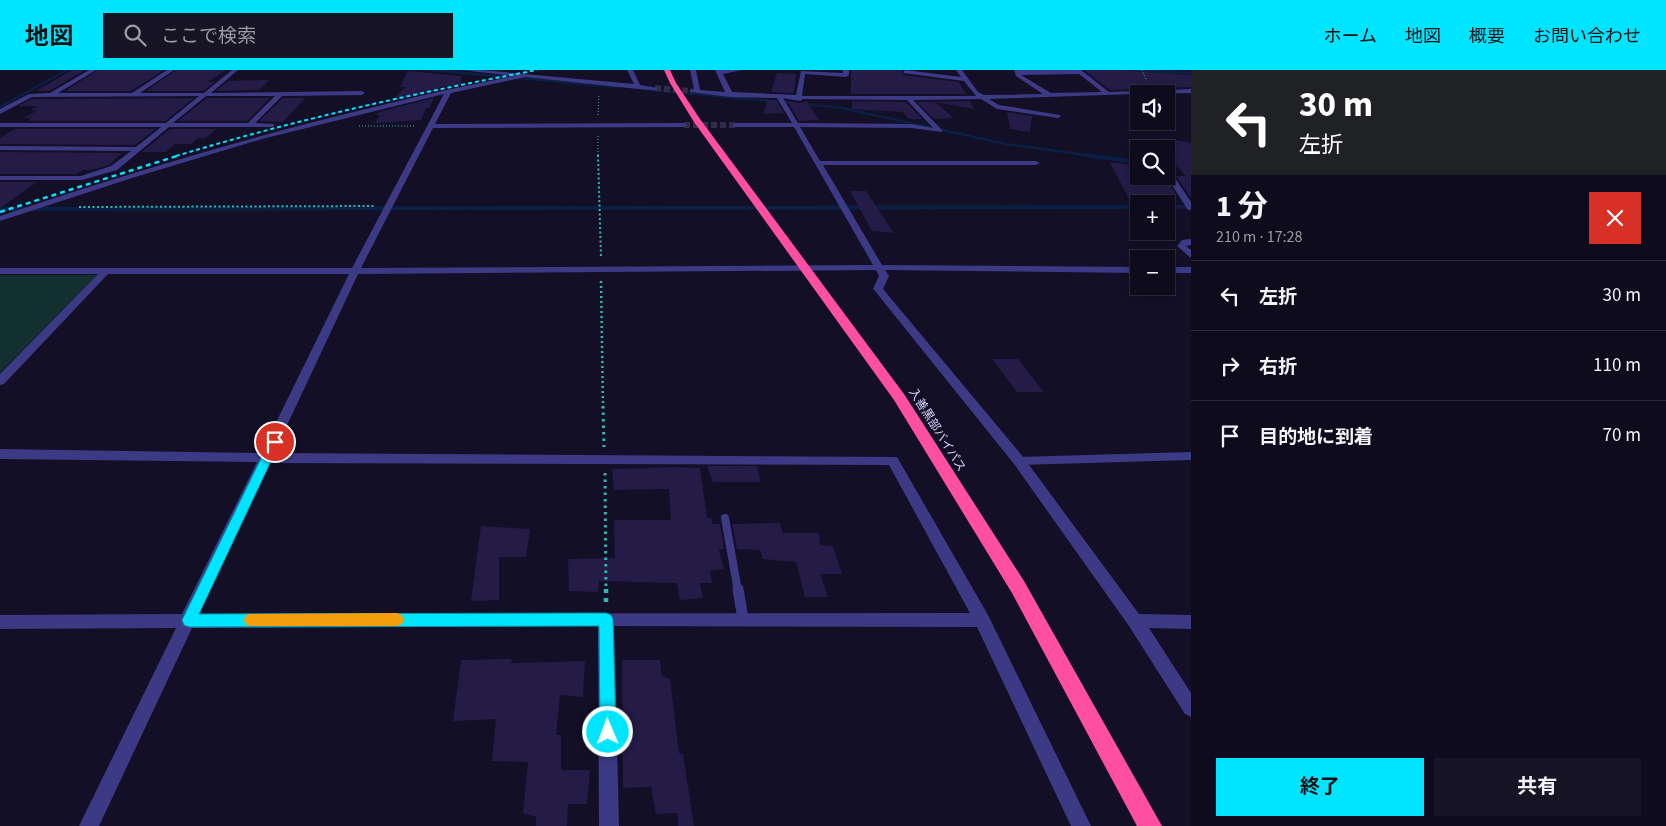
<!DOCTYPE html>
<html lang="ja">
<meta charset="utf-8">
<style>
:root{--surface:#0e0b1c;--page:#171425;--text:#f1f3f6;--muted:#9b9ba3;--line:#2e2b3b;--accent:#00e5ff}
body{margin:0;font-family:"Source Sans 3","Noto Sans JP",sans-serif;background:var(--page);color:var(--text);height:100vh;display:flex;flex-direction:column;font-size:19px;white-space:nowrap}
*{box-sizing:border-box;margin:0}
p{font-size:16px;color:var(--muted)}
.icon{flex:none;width:28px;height:28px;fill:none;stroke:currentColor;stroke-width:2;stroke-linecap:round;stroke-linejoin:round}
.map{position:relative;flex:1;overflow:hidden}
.sheet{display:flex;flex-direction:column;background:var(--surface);width:475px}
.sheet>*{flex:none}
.top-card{background:#202124;color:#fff;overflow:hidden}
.tools{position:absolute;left:1130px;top:15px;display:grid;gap:10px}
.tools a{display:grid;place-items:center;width:45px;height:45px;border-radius:0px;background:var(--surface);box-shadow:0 2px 8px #0003,0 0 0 1px var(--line);font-size:25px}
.pin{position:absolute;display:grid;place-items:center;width:42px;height:42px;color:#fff;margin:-21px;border:2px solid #fff;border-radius:50%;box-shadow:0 1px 5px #0007}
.me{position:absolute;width:55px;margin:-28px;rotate:359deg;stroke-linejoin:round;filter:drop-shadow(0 0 4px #0008)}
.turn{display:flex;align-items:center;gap:18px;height:105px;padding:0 25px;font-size:22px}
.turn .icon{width:65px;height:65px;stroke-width:2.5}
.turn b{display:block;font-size:35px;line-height:42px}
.round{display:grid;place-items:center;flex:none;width:52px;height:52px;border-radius:0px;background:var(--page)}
.head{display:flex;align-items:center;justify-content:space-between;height:85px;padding:0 25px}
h1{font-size:30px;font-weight:700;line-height:38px}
.button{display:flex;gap:10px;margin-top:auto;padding:10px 25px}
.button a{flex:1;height:58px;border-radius:0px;background:var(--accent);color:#111;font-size:20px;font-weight:700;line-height:58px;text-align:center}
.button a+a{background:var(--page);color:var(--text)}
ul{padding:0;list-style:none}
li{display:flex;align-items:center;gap:15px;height:70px;padding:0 25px;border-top:1px solid var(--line)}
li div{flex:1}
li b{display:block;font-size:19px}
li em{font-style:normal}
header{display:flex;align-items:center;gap:30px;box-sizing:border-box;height:70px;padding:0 25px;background:var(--accent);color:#111}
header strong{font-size:24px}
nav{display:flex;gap:28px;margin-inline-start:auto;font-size:18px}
.search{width:350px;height:45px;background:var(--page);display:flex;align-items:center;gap:12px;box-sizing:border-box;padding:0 18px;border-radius:0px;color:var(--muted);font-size:19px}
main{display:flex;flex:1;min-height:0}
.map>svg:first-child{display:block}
.green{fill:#12302f}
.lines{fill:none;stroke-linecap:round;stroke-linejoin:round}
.stream-far1{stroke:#0a1f44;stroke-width:2.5}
.stream{stroke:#0a1f44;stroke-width:4}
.building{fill:#241b47}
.street-tunnel{stroke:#312d47;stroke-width:6;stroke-dasharray:6 3;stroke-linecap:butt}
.path-far4{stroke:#2fb8b0;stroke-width:1;stroke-dasharray:1 2;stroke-linecap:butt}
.path-far3{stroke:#2fb8b0;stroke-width:2;stroke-dasharray:2 2.5;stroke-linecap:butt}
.path-far2{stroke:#2fb8b0;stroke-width:2.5;stroke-dasharray:2 3;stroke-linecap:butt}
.path-far1{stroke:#2fb8b0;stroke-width:3;stroke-dasharray:2.5 4;stroke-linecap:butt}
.path{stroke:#2fb8b0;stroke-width:4.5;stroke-dasharray:4 5;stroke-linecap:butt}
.lane-far1{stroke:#3d3a85;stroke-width:8}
.lane{stroke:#3d3a85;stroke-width:11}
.street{fill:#3d3a85;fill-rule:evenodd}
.highway{fill:#ff4fa3;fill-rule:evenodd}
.rail-far1{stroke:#00e5ff;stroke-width:2;stroke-dasharray:4 3;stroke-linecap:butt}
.rail{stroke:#00e5ff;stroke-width:2.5;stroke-dasharray:5 4;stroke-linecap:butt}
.route{fill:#00e5ff;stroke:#0095a6}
.slow{fill:#f59e0b}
.labels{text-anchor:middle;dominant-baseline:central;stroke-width:5;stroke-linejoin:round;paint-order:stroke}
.street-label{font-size:12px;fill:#d9d4ff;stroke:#130f26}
</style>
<header>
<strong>地図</strong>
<div class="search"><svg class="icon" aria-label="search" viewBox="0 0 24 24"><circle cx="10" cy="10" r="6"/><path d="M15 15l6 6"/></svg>ここで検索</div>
<nav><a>ホーム</a><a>地図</a><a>概要</a><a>お問い合わせ</a></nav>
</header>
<main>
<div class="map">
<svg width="1191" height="756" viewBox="0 0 1191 756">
<rect width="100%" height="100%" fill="#130f26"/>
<polygon class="green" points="0,205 97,205 0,303"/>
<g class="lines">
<g class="stream-far1">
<polyline points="431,0 618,17"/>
<polyline points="1131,0 1191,3"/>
<polyline points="642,19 794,33"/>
<polyline points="804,34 842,38 1006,74 1094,86"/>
<polyline points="0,37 67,0"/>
</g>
<g class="stream">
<polyline points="1085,85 1139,92"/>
<polyline points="1166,95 1191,96"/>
<polyline points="1166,137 1191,137"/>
<polyline points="0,139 1139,137"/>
</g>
</g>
<g class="building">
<polygon points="72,0 85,0 49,21 36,21"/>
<polygon points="98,0 164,0 131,21 65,21"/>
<polygon points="176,0 226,0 208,12 215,12 203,21 146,21"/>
<polygon points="851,0 903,0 901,3 903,5 959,12 966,24 851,24"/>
<polygon points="1084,0 1122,0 1191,5 1191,17 1110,20"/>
<polygon points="408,1 461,6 461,15 440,17 438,20 391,31 406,17 400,17"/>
<polygon points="777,3 796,4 794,23 771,22"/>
<polygon points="269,10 259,20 216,21 228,11"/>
<polygon points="194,28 165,51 28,51 32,48 24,48 38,40 31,40 39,36 18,36 32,29"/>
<polygon points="207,28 270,28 247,51 178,51"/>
<polygon points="283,28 305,28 283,52 259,51"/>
<polygon points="434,28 429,38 426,38 421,50 375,53 380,45 376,45 379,42"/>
<polygon points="768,30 776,30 784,43 763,44"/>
<polygon points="787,31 800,33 807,31 819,50 799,51"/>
<polygon points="852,31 906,32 922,49 909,49 903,42 852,39"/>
<polygon points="970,31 974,39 935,32 954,48 934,49 917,32"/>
<polygon points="1007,42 1032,46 1030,62 1010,59"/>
<polygon points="15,59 156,59 135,75 0,74 0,68"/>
<polygon points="170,59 216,59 206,68 198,68 191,74 175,74 166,82 142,82"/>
<polygon points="1164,68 1191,73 1191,128 1176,106 1186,106 1169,87"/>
<polygon points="0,82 122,83 109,95 92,100 83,100 77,104 0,104"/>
<polygon points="1110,92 1139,96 1139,106 1164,106 1177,126 1162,124 1168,133 1129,129"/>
<polygon points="0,112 37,112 0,138"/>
<polygon points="850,121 866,121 894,163 872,161"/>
<polygon points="992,289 1018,289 1044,322 1017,322"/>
<polygon points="707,396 757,396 761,412 713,412"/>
<polygon points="675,397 700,398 707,448 711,448 713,454 720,454 724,479 719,479 724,499 710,501 712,513 700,513 703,528 680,530 677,513 599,511 598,522 569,521 568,489 615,488 614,450 671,450 669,419 614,420 612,399"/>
<polygon points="780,453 783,463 819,463 820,475 833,476 842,504 820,504 828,527 805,527 796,492 763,489 760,480 737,479 732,454"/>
<polygon points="481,456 530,459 526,487 499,487 499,530 471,531"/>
<polygon points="512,589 511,593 585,591 583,627 560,625 556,665 561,665 561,700 590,700 587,734 568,734 567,756 536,756 536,747 523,743 528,692 492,691 496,649 453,651 461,590"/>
<polygon points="622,590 660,590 662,606 670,609 679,683 683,684 694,756 678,756 678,743 656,744 651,717 623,718"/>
</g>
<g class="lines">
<g class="street-tunnel">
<polyline points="655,18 692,21"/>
<polyline points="684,55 735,55"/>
</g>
<g class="path-far4">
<polyline points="1142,0 1147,11"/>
<polyline points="598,45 599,24"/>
<polyline points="359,56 415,56"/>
<polyline points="598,66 598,86"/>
</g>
<g class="path-far3">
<polyline points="598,85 601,187"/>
<polyline points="79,137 375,136"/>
</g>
<polyline class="path-far2" points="601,211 603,338"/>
<g class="path-far1">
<polyline points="603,336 604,377"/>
<polyline points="605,403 606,521"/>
</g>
<polyline class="path" points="606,519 606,535"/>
<g class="lane-far1">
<polyline points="1019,391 1191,386"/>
<polyline points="725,448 738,521"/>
</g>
<polyline class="lane" points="738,519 743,549"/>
<g class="street">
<path d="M89,0h7l-38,23h74l35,-23h7l-34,23h64l28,-23h6l-27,23 151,-2 3,2 -3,2 -80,1 -27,27 19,1v2l-2,1h-103l-52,43 -35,10h-82v-4h81l30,-10 20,-15 -131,-1v-4l136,1 25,-20h-161v-4h166l33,-27 -167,1 -32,17v-5l29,-15 21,-1zM206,26h69l-27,27h-75z"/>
<path d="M461,0h21l152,14 -7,-14h6l7,15 18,3 -3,2 -17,-1 -113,-12 -74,16 -16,31 249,-1 3,2 -3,2 -251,1 -72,140 512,-3 -79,-138h-59l-3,-2 3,-2h57l-15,-25 -47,-1 -40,-5v-2l4,-1 -4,-19h6l4,20 25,2 -10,-22h27l-19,4 9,18 64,3 5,-24 42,2v-3h6v5l-3,2 -41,-3 -3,22h174l-12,-15 -61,-8 2,-3 56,7 -5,-7h6l16,22 6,3 59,-1 -27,-18 -2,-6h67l28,22 82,-3v4l-52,1v19l-2,1 -3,-2v-18l-145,5 10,6 61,10 1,1 -3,2 -61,-9 -16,-10 -68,1 29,30v2l-31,-4 -111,-1 20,34h216l4,2 -4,2h-213l59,100 257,2v6l-254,-3 4,6 -6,13 141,169 115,156 52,1v14l-42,-1 42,65v24l-6,-3 -56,-88 -115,-162 -139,-173 -2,-2 6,-13 -3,-6 -518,4 -84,179 623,4 91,158 103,211h-20l-94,-199 -363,-1 5,200h-20l-1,-200 -406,2 -93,198h-20l97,-198 -176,1v-14l182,-1 75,-152 -257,-3v-10l261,4 88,-179h-241l-104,110 -4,1v-11l98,-100h-98v-6h352l92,-174 -182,45 -130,39 -132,43v-5c169,-57 339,-105 514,-140zM1079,4l23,18 -51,1 -30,-18zM783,28l17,3 3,-2 104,1 26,28 -22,-4 -113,-1zM270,393l619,2 81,148 -771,1z"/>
<polygon points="1166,99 1169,99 1191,132 1191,140 1188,140 1166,106"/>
<polygon points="1191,169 1191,175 1186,176 1191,180 1191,188 1177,176 1182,170"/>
<rect x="1166" y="197" width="25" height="6"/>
</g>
<polygon class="highway" points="664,0 670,0 676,13 700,49 904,324 1024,511 1162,756 1137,756 1012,523 894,330 694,52 670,13"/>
<path class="rail-far1" d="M176,86c119,-36 239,-63 361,-86"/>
<polyline class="rail" points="0,142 180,85"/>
</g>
<polygon class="route" points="275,368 280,372 199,544 606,543 611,545 613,549 616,662 613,668 608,670 602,668 600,662 599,556 189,557 184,555 182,550 184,546 269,372"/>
<polygon class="slow" points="397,543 402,545 404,550 402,554 397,556 251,556 246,555 244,550 246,545 251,544"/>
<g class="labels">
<g class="street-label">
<text transform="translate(937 360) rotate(58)">入善黒部バイパス</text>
</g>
</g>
</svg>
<div class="tools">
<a><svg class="icon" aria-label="sound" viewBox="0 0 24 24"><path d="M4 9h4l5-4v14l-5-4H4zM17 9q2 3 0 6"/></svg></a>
<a><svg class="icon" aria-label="search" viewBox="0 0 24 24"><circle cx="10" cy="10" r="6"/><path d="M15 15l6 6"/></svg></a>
<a>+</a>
<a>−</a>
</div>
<div class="pin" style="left:275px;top:372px;background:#d93025"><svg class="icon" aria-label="arrive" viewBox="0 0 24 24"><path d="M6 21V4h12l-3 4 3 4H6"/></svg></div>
<svg class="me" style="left:608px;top:662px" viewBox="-20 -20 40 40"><circle r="17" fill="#00e5ff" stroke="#fff" stroke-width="3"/><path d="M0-11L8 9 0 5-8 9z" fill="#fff"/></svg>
</div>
<section class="sheet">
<div class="top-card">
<div class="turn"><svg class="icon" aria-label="left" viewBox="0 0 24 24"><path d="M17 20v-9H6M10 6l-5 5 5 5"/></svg><div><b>30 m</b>左折</div></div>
</div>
<div class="head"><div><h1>1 分</h1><p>210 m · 17:28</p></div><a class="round" style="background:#d93025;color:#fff"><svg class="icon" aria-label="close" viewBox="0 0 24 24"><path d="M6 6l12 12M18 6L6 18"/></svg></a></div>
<ul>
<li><svg class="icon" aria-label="left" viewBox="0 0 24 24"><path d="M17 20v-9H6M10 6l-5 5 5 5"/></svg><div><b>左折</b></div><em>30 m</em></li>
<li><svg class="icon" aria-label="right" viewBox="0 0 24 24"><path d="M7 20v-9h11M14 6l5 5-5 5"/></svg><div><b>右折</b></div><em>110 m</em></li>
<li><svg class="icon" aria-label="arrive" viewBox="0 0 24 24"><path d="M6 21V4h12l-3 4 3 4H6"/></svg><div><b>目的地に到着</b></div><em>70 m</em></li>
</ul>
<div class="button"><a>終了</a><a>共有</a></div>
</section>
</main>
